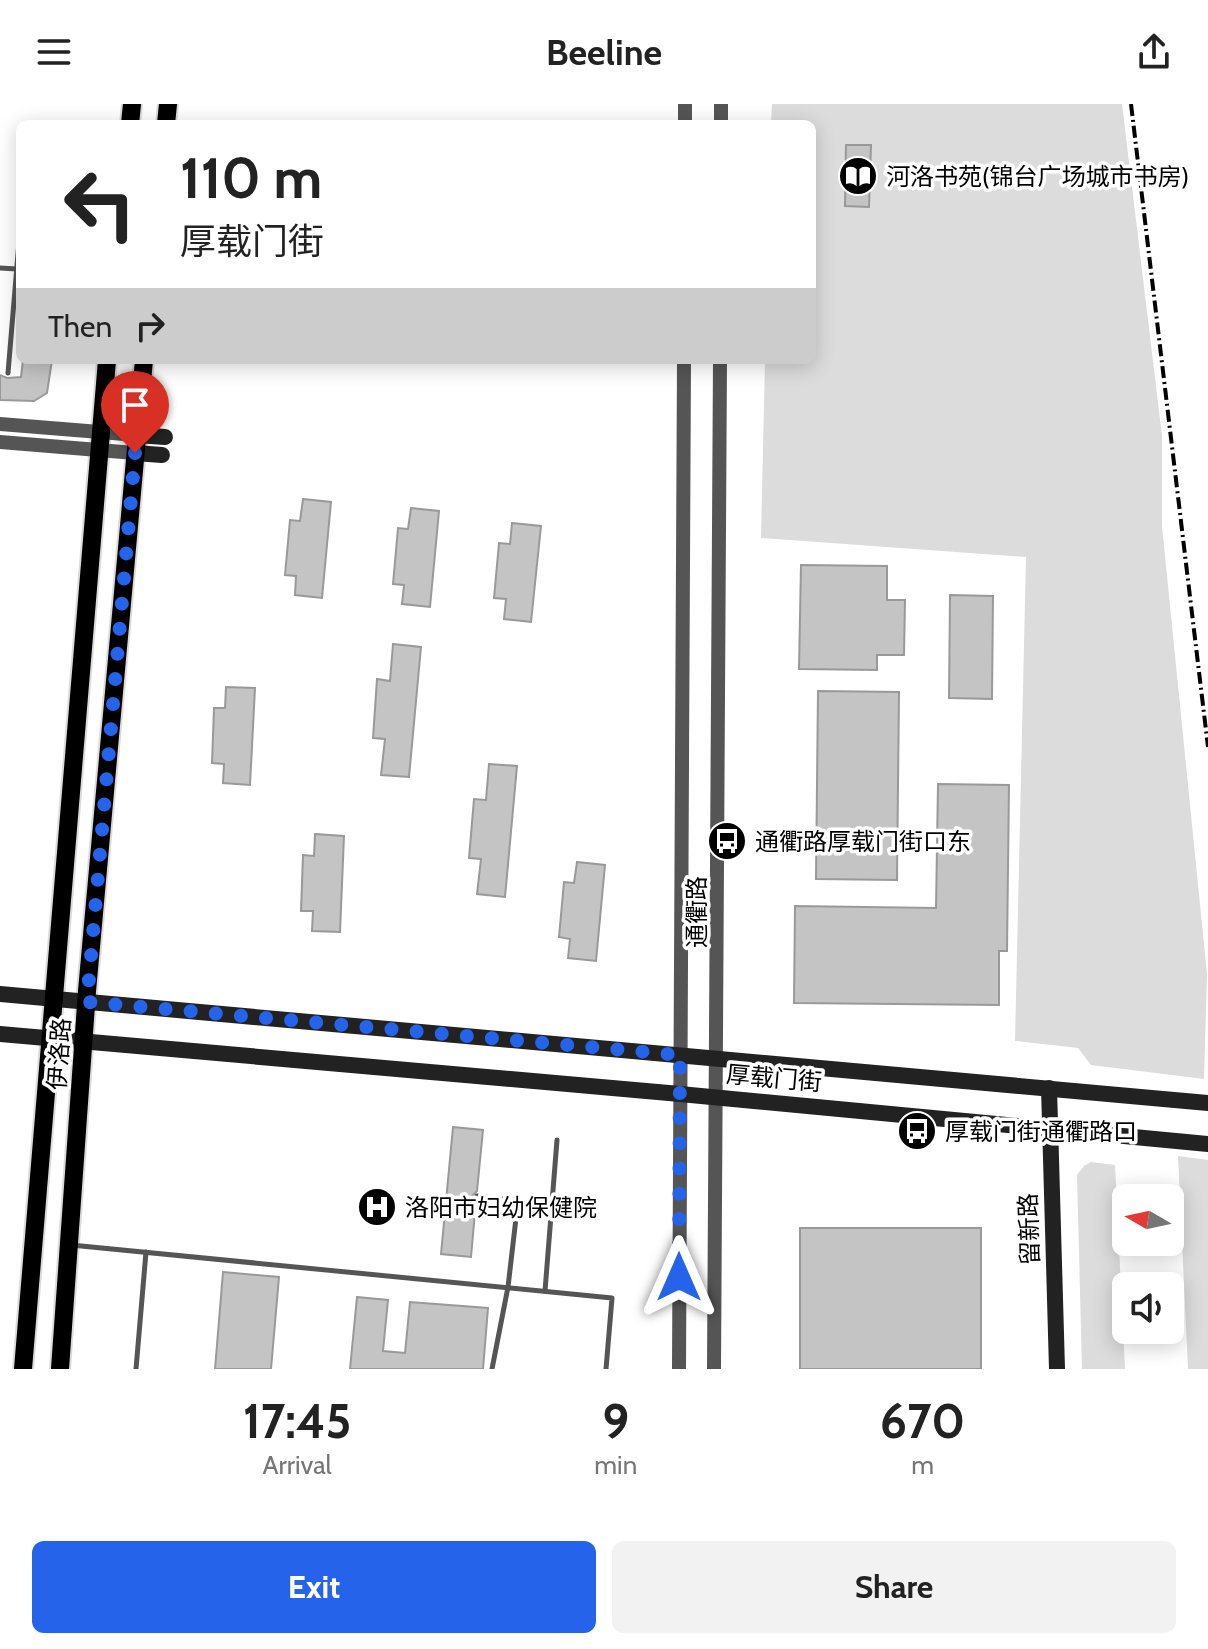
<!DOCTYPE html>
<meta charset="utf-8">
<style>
:root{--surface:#fff;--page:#f2f2f2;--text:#222;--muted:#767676;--accent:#2563eb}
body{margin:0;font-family:Cabin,"Noto Sans SC",sans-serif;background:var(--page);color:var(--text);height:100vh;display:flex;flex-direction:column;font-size:30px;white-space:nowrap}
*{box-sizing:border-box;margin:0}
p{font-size:26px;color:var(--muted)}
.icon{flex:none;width:44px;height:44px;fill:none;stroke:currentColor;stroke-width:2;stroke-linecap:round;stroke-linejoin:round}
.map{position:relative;height:1265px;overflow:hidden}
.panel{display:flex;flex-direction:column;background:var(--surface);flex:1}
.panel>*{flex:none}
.banner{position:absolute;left:16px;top:16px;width:800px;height:244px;border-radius:12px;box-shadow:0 4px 20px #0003;background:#fff;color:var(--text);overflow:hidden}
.needle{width:52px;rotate:279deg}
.tools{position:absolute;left:1112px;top:1080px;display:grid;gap:16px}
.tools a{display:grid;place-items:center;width:72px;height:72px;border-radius:12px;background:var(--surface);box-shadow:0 4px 20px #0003;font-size:40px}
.pin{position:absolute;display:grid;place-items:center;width:68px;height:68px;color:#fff;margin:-82px -34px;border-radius:50% 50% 50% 0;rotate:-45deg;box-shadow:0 0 8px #0007}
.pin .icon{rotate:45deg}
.me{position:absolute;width:88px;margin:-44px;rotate:0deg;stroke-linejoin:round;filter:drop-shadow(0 0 6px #0008)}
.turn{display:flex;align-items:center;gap:28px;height:168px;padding:0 32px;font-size:36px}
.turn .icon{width:104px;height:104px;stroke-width:2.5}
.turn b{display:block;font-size:56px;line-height:68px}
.then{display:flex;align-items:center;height:76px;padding:0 32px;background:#0003;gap:16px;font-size:30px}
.eta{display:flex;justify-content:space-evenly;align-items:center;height:136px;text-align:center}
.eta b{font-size:48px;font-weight:800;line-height:56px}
.cta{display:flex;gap:16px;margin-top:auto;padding:16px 32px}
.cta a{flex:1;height:92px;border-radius:12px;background:var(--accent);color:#fff;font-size:32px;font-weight:800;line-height:92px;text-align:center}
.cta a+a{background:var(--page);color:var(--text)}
header{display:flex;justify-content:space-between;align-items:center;height:104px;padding:0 32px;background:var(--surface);font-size:36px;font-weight:800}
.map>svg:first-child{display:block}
.green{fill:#dcdcdc}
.building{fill:#c4c4c4;stroke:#999;stroke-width:2}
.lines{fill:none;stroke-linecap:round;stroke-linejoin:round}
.primary-casing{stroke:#dbdbdb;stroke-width:22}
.service{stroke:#555;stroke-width:5}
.tertiary{stroke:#555;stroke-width:14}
.secondary{stroke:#222;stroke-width:16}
.primary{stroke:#000;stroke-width:18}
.rail{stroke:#000;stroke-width:4;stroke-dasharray:12 4 2 4;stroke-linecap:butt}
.route{stroke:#2563eb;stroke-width:14;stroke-dasharray:0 25.2}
.labels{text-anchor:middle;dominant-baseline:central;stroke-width:7;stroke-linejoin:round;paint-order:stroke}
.poi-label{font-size:24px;fill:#000;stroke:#fff;text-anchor:start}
.street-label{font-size:24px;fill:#000;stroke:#fff}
</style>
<header><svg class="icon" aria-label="menu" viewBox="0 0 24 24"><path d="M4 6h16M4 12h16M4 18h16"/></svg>Beeline<svg class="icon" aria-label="share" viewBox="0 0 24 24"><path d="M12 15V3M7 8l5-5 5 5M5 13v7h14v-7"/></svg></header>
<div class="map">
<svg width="1208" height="1265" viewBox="0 0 1208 1265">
<rect width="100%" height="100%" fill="#fff"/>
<g class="green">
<polygon points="772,0 1122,0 1162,332 1162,422 1207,870 1204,975 1091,961 1078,944 1015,937 1026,453 761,434 765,256 812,256 812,20 771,20"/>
<polygon points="1178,1052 1208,1056 1208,1265 1188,1265"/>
<polygon points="1091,1058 1115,1061 1125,1265 1082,1265 1077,1071 1084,1062"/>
</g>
<g class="building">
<polygon points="846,41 871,41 869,103 845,102"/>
<polygon points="23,256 52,256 47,289 34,297 0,296 0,271 7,274 21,273"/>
<polygon points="303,395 331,398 322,494 295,491 296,472 285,471 290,416 300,417"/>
<polygon points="411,404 439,407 430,503 402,500 404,481 393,480 398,424 408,425"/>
<polygon points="512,419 541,422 531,518 504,515 506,495 494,494 499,439 510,440"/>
<polygon points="801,461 887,462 887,496 905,496 904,551 877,551 877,566 799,565"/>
<polygon points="950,491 993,492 992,595 949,594"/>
<polygon points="393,540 421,543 409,673 381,671 385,635 373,634 377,575 390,577"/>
<polygon points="226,583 255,584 250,681 223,679 224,660 212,659 214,604 225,604"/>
<polygon points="818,587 899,588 897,776 816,775"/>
<polygon points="489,660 517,662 505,793 477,790 481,755 469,754 474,695 486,696"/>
<polygon points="938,680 1009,681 1007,847 999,847 999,901 794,899 795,802 936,804"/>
<polygon points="315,730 344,732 340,828 312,827 313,807 301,807 303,751 314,752"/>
<polygon points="577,758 605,761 596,857 568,854 570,835 559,833 564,778 574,779"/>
<polygon points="453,1023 483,1026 477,1087 472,1092 476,1097 471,1153 441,1150"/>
<rect x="800" y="1124" width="181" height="141"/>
<polygon points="223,1168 279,1173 271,1265 215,1265"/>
<polygon points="357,1193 388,1196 383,1247 405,1249 410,1198 488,1204 483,1265 350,1265"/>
</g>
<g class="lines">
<g class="primary-casing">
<g id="primary">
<polyline points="130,20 132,0"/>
<polyline points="166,20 168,0"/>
<polyline points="23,1265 107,256"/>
<polyline points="60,1265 87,887 144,256"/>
</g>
</g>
<g class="service">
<polyline points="0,164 17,165"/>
<polyline points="8,269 20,126"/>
<polyline points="477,1092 518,1097 508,1183 492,1265"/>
<polyline points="518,1097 552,1100"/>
<polyline points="71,1141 612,1194 606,1265"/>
<polyline points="545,1187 557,1036"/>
<polyline points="136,1265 146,1148"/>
</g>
<g class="tertiary">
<polyline points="685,20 685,0"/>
<polyline points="721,20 721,0"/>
<polyline points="0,320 137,331"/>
<polyline points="0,338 135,349"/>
<polyline points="679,1265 684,256"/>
<polyline points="714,1265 720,256"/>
</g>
<g class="secondary">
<polyline points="137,331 165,333"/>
<polyline points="135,349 162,351"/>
<polyline points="0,890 1208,999"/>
<polyline points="0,930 680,990 1208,1040"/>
<polyline points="1049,984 1057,1265"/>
</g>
<use href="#primary" class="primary"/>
<polyline class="rail" points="1131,0 1208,643"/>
</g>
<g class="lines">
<polyline class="route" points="135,349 87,898 680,951 679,1173"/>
</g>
<defs>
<g id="library-disc" transform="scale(2)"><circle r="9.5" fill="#000" stroke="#fff"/><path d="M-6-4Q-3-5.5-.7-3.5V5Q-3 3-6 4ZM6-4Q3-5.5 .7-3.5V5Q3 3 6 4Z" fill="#fff"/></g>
<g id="bus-disc" transform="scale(2)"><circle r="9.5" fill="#000" stroke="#fff"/><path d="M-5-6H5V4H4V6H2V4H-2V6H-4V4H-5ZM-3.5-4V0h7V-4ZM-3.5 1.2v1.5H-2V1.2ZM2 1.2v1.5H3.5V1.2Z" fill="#fff"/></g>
<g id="hospital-disc" transform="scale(2)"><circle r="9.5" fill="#000" stroke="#fff"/><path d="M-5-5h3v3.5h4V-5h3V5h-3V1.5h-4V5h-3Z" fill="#fff"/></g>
</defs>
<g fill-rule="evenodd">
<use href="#library-disc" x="858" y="72"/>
<use href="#bus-disc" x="727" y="737"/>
<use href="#bus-disc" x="917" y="1027"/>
<use href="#hospital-disc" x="377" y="1103"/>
</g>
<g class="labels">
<g class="poi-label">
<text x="886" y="72">河洛书苑(锦台广场城市书房)</text>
<text x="755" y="737">通衢路厚载门街口东</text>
<text x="945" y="1027">厚载门街通衢路口</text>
<text x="405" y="1103">洛阳市妇幼保健院</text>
</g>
<g class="street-label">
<text transform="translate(696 808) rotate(-90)">通衢路</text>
<text transform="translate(59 950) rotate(-86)">伊洛路</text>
<text transform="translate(774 974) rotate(5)">厚载门街</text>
<text transform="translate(1029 1125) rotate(-92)">留新路</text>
</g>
</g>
</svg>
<div class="tools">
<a><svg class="needle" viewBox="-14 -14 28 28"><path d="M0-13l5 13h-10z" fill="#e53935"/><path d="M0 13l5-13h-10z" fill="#767676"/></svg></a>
<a><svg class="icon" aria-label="sound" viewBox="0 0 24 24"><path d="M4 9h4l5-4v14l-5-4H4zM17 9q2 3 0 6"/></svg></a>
</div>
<div class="pin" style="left:135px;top:349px;background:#d93025"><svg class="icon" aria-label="arrive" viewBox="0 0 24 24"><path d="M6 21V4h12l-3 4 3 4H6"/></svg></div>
<svg class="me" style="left:679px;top:1173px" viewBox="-20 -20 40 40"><path d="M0-17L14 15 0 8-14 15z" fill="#2563eb" stroke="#fff" stroke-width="4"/></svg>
<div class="banner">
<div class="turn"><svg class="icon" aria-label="left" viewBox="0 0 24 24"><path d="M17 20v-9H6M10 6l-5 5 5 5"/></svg><div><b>110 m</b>厚载门街</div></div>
<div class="then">Then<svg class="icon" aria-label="right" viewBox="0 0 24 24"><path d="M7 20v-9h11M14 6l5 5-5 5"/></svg></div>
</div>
</div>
<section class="panel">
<div class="eta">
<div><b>17:45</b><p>Arrival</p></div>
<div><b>9</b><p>min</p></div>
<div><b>670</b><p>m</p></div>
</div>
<div class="cta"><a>Exit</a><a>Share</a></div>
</section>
